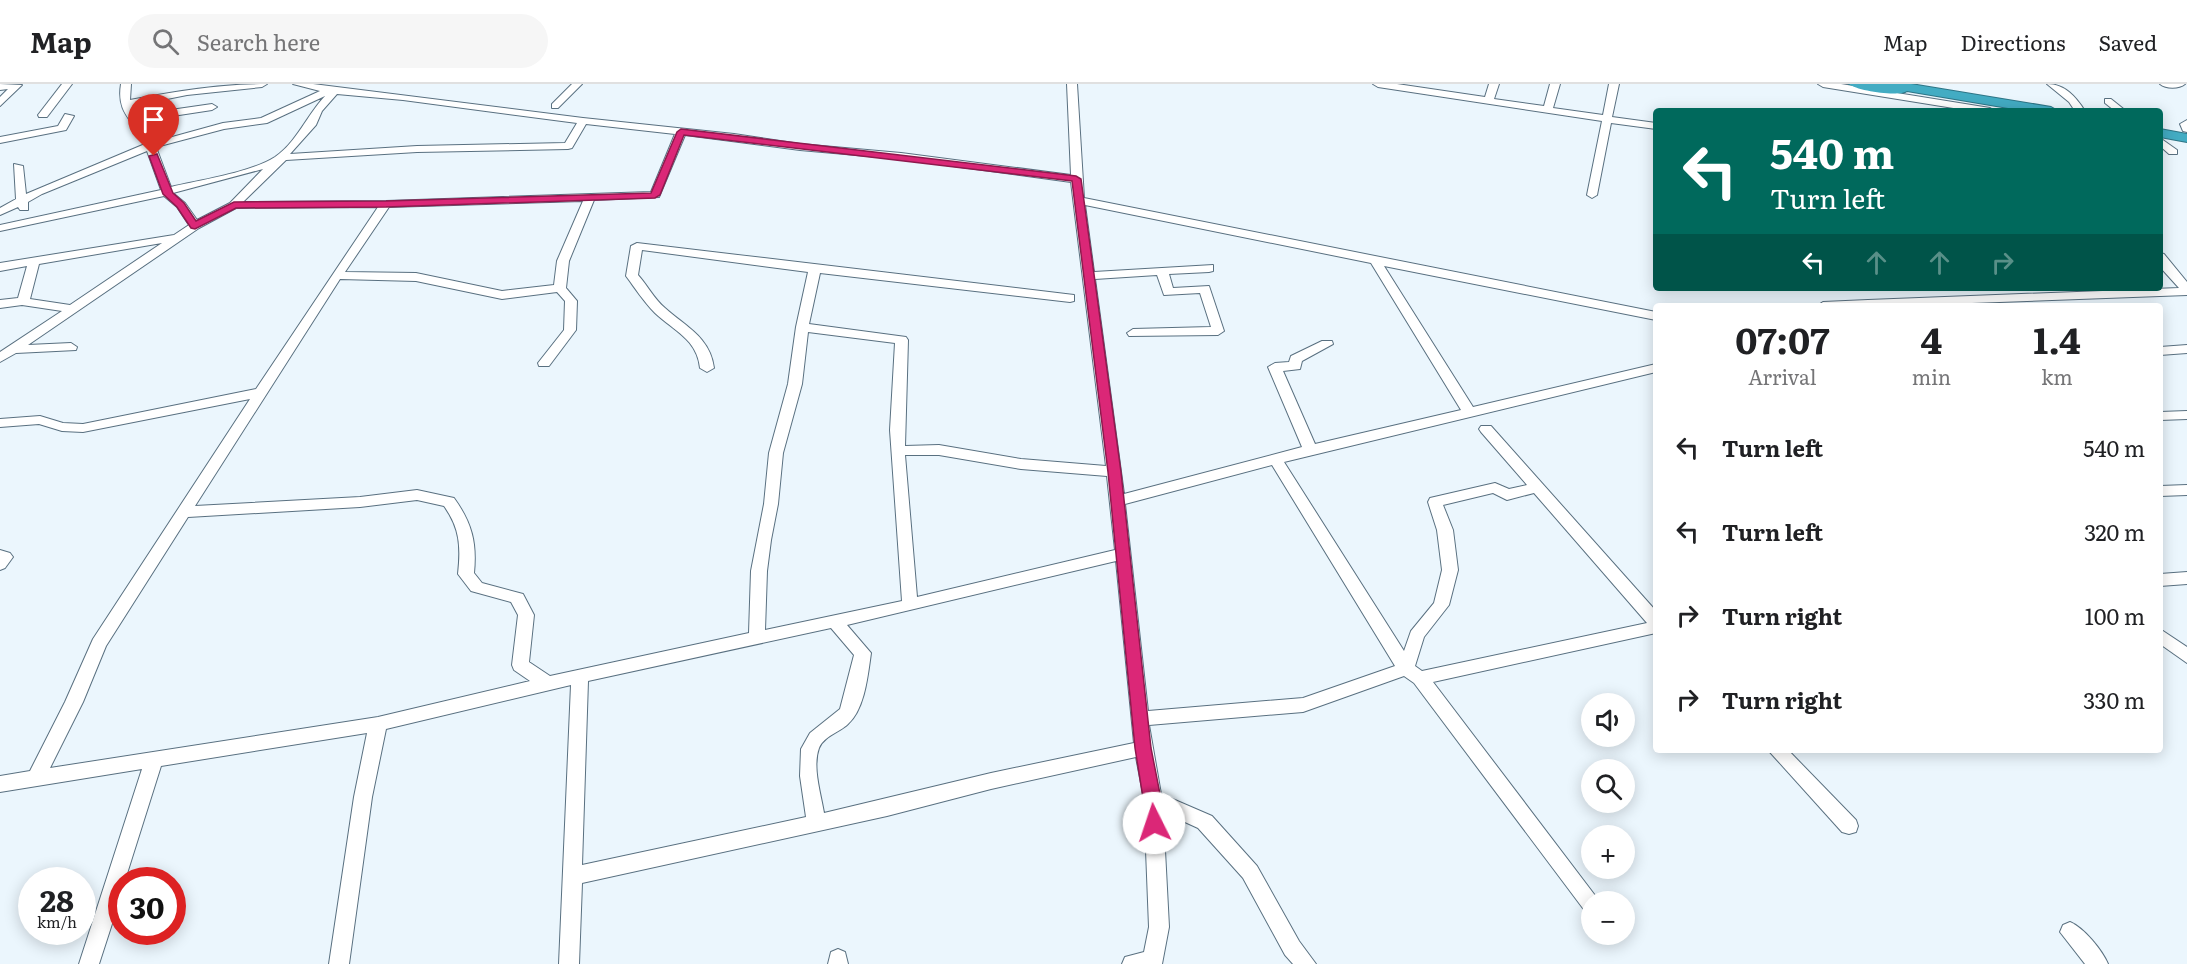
<!DOCTYPE html>
<meta charset="utf-8">
<style>
:root{--surface:#fff;--page:#f6f6f6;--text:#202124;--muted:#757577;--line:#e0e0e0}
body{margin:0;font-family:Literata,serif;background:var(--page);color:var(--text);height:100vh;display:flex;flex-direction:column;font-size:22px;white-space:nowrap}
*{box-sizing:border-box;margin:0}
p{font-size:20px;color:var(--muted)}
.icon{flex:none;width:33px;height:33px;fill:none;stroke:currentColor;stroke-width:2;stroke-linecap:round;stroke-linejoin:round}
.map{position:relative;flex:1;overflow:hidden}
.drawer{position:absolute;left:1653px;top:219px;width:510px;height:450px;display:flex;flex-direction:column;background:var(--surface);border-radius:6px;box-shadow:0 3px 15px #0003}
.drawer>*{flex:none}
.hud{position:absolute;left:1653px;top:24px;width:510px;height:183px;border-radius:6px;box-shadow:0 3px 15px #0003;background:#00695c;color:#fff;overflow:hidden}
.buttons{position:absolute;left:1581px;top:609px;display:grid;gap:12px}
.buttons a{display:grid;place-items:center;width:54px;height:54px;border-radius:50%;background:var(--surface);box-shadow:0 3px 15px #0003;font-size:30px}
.speed{position:absolute;left:18px;top:783px;display:flex;gap:12px;font-size:30px;font-weight:700;text-align:center}
.speed>*{display:grid;place-content:center;width:78px;height:78px;border-radius:50%;background:var(--surface);box-shadow:0 3px 15px #0003;line-height:1}
.speed small{font-size:15px;font-weight:400}
.speed .limit{border:9px solid #d22;background:#fff;color:#111}
.pin{position:absolute;display:grid;place-items:center;width:51px;height:51px;color:#fff;margin:-62px -26px;border-radius:50% 50% 50% 0;rotate:-45deg;box-shadow:0 0 6px #0007}
.pin .icon{rotate:45deg}
.me{position:absolute;width:66px;margin:-33px;rotate:356deg;stroke-linejoin:round;filter:drop-shadow(0 0 4px #0008)}
.turn{display:flex;align-items:center;gap:21px;height:126px;padding:0 18px;font-size:27px}
.turn .icon{width:78px;height:78px;stroke-width:2.5}
.turn b{display:block;font-size:42px;line-height:51px}
.lanes{display:flex;align-items:center;height:57px;padding:0 18px;background:#0003;justify-content:center;gap:30px;direction:ltr}
.lanes .off{opacity:.35}
.eta{display:flex;justify-content:space-evenly;align-items:center;height:102px;text-align:center}
.eta b{font-size:36px;font-weight:700;line-height:42px}
ul{padding:0;list-style:none}
li{display:flex;align-items:center;gap:18px;height:84px;padding:0 18px}
li div{flex:1}
li b{display:block;font-size:22px}
li em{font-style:normal}
header{display:flex;align-items:center;gap:36px;box-sizing:border-box;height:84px;padding:0 30px;background:var(--surface);border-bottom:2px solid var(--line)}
header strong{font-size:28px}
nav{display:flex;gap:33px;margin-inline-start:auto;font-size:21px}
.search{width:420px;height:54px;background:var(--page);display:flex;align-items:center;gap:15px;box-sizing:border-box;padding:0 21px;border-radius:33px;color:var(--muted);font-size:22px}
.map>svg:first-child{display:block}
.lines{fill:none;stroke-linecap:round;stroke-linejoin:round}
.minor-casing{stroke:#597080;stroke-width:2}
.highway-casing{stroke:#2e7586;stroke-width:2}
.minor{fill:#fff;fill-rule:evenodd}
.highway{fill:#43acc3;fill-rule:evenodd}
.route{fill:#db2777;stroke:#8e194d;stroke-width:1.5}
</style>
<header>
<strong>Map</strong>
<div class="search"><svg class="icon" aria-label="search" viewBox="0 0 24 24"><circle cx="10" cy="10" r="6"/><path d="M15 15l6 6"/></svg>Search here</div>
<nav><a>Map</a><a>Directions</a><a>Saved</a></nav>
</header>
<div class="map">
<svg width="2187" height="880" viewBox="0 0 2187 880">
<rect width="100%" height="100%" fill="#ebf6fd"/>
<g class="lines">
<g class="minor-casing">
<g id="minor">
<polygon points="0,0 22,1 0,22 0,13 8,5 0,6"/>
<polygon points="62,0 72,0 47,33 39,33 38,31"/>
<path d="M121,0h10l-1,16c46,-9 90,-16 137,-16l-5,3 -75,8 -55,11 4,9 76,-11 5,3 -5,3 -72,11 14,21 69,-19 38,-5 59,-27 -27,-7h20l270,34 151,16 66,10 101,9 170,22 -4,-91h10l7,114 572,114v8l-272,-54 89,141 183,-43v8l-372,90 120,189 7,-20 23,-28 8,-33 -5,-40 -9,-28 2,-4 65,-15 14,6 18,-4 -46,-53 -2,-3 2,-3h10l165,185v22l-223,49 167,220h-8v12l-7,-3 -171,-228 -10,-7 -101,36 -154,13 12,69 51,22 45,50 42,75 17,23h-23l-8,-9 -42,-77 -45,-50 -35,-16 6,115 -7,37h-40l3,-7 19,-5 5,-25 -5,-128 -8,-42 -145,32 -104,27 -305,67 -3,81h-20l12,-279 -185,44 -14,68 -23,167h-20l25,-167 13,-64 -206,33 -36,114h-3v13l-23,71h-20l63,-195 -142,23v-16l30,-5 35,-69 28,-63 157,-240 -167,33 -21,-1 -23,-7 -39,3v-8l40,-3 23,7 20,1 173,-35 122,-182 -142,1 -37,20 -171,117 43,-2 6,4 -1,3 -60,3 -16,9v-10l62,-41 -40,-6 -22,3v-8l18,-2 9,-32 -27,5v-8l174,-28 15,-10 -12,-18 -13,-11 -164,35v-6l161,-35 -14,-39 -105,43 -14,8v8h-8l-2,-3 -18,8v-7l16,-9 -2,-35 9,2 3,28 119,-50c-11,-24 -29,-30 -24,-60zM337,10l66,6 174,23 -12,20 -148,3 -127,8 26,-29 6,-14zM325,12c-18,19 -28,46 -50,61 -25,16 -75,23 -104,30l-15,-40 68,-18 43,-6zM586,40l89,10 -24,58 -265,9 -143,1 43,-42 131,-8 151,-3 4,-1zM685,51l115,15 101,9 170,23 35,284 -85,-7 -82,-14 -34,1 3,-106 -2,-3 -97,-13 11,-51 250,29 4,-1v-6l-437,-52 -6,3 -5,30c9,12 18,26 29,37 19,18 42,26 45,55l7,4 7,-4c-4,-31 -28,-41 -49,-60 -11,-9 -17,-22 -27,-33l4,-25 166,22 -12,55 -8,57 -19,69 -5,51 -13,67 -2,62 -199,43 -21,-14 5,-47 -11,-21 -41,-11 -8,-10c3,-30 -2,-50 -20,-75l-37,-8 -57,7 -165,9 145,-227 76,2 86,18 55,-7 8,9 -1,29 -26,33 1,3h10l27,-36 1,-29 -11,-13 3,-27 25,-61 65,-3zM263,85l-33,34 -33,17 -12,-17 -12,-10zM583,117l-26,60 -3,24 -52,6 -86,-18 -71,-1 44,-65zM1085,121l286,58 90,147 -146,34 -32,-73 17,-2 2,-8 31,-17 -1,-3h-10l-31,15 -2,6 -14,1 -7,4 34,80 -178,47 -29,-215 62,-4 7,20 36,-2 11,34 -78,2 -6,4 2,3 89,-1 6,-4 -15,-45 -36,2 -4,-14 40,-2 4,-1v-6l-119,7zM162,159l-92,62 -40,-6 9,-35zM808,248l87,11 -5,87 12,171 -137,29 2,-59 4,-31 7,-36 5,-51 19,-69zM905,371h34l82,14 86,7 8,74 -198,47zM1272,381l123,201 -92,32 -155,13 -23,-207zM1493,409l14,7 27,-7 113,130 -225,48 -7,-5 9,-29 25,-32 9,-35 -5,-40 -10,-25zM417,416l27,6c16,22 17,41 14,68l13,17 40,11 7,13 -6,50 2,5 16,11 -152,36 -328,51 33,-66 23,-56 82,-129 172,-10zM1116,477l18,182 -143,30 -167,40c-3,-19 -12,-46 -5,-65 5,-12 21,-16 29,-24 17,-15 20,-50 23,-71l-24,-28zM831,544l23,27 -14,54 -30,24 -9,16 -1,27 6,41 -224,48 6,-184z"/>
<polygon points="572,0 582,0 558,24 552,24 552,20"/>
<polygon points="1373,0 1397,0 1485,13 1489,0 1499,0 1494,15 1544,22 1550,0 1560,0 1553,24 1603,31 1609,0 1619,0 1612,33 1656,39 1656,45 1611,39 1597,111 1592,114 1587,111 1602,37 1378,3"/>
<polygon points="1818,0 1841,0 1990,24 1995,27 1972,27 1823,3"/>
<path d="M2047,0c18,0 29,13 38,27h-10l-6,-9z"/>
<path d="M2160,0h25c-6,5 -19,5 -25,0z"/>
<polygon points="2105,15 2111,15 2126,27 2115,27 2105,19"/>
<polygon points="65,30 74,32 66,46 0,59 0,53 58,42"/>
<polygon points="2187,36 2187,48 2183,47 2180,40"/>
<polygon points="2160,54 2177,66 2177,70 2169,70 2160,62"/>
<polygon points="2160,169 2164,170 2187,198 2187,211 1889,222 1817,222 1823,218 1868,216 2179,204 2160,183"/>
<polygon points="2187,261 2187,269 2160,271 2160,263"/>
<polygon points="2187,327 2187,335 2160,336 2160,328"/>
<polygon points="2187,401 2187,411 2160,412 2160,402"/>
<polygon points="0,466 10,469 13,473 5,484 0,486"/>
<polygon points="2187,488 2187,500 2160,502 2160,490"/>
<polygon points="2160,545 2187,563 2187,579 2160,560"/>
<polygon points="1768,666 1788,666 1856,736 1858,742 1856,748 1849,750 1842,748"/>
<path d="M2070,838c14,6 32,28 38,42h-23l-25,-32 3,-7z"/>
<polygon points="838,865 845,868 848,880 828,880 831,868"/>
</g>
</g>
<g class="highway-casing">
<g id="highway">
<path d="M1849,0h62l140,23 7,4h-32l-119,-20c-8,6 -50,0 -58,-7z"/>
<polygon points="2160,45 2187,50 2187,58 2160,53"/>
</g>
</g>
<use href="#minor" class="minor"/>
<use href="#highway" class="highway"/>
</g>
<polygon class="route" points="681,45 1076,92 1081,95 1121,388 1151,664 1161,715 1162,739 1160,745 1154,747 1148,745 1135,664 1108,388 1072,97 684,51 660,111 655,114 386,123 236,124 195,145 191,144 177,123 163,110 149,72 157,70 173,109 184,119 196,137 234,118 386,117 651,109 677,48"/>
</svg>
<div class="buttons">
<a><svg class="icon" aria-label="sound" viewBox="0 0 24 24"><path d="M4 9h4l5-4v14l-5-4H4zM17 9q2 3 0 6"/></svg></a>
<a><svg class="icon" aria-label="search" viewBox="0 0 24 24"><circle cx="10" cy="10" r="6"/><path d="M15 15l6 6"/></svg></a>
<a>+</a>
<a>−</a>
</div>
<div class="speed"><div>28<small>km/h</small></div><div class="limit">30</div></div>
<div class="pin" style="left:154px;top:72px;background:#d93025"><svg class="icon" aria-label="arrive" viewBox="0 0 24 24"><path d="M6 21V4h12l-3 4 3 4H6"/></svg></div>
<svg class="me" style="left:1154px;top:739px" viewBox="-20 -20 40 40"><circle r="19" fill="#fff"/><path d="M0-13L10 11 0 6-10 11z" fill="#db2777"/></svg>
<div class="hud">
<div class="turn"><svg class="icon" aria-label="left" viewBox="0 0 24 24"><path d="M17 20v-9H6M10 6l-5 5 5 5"/></svg><div><b>540 m</b>Turn left</div></div>
<div class="lanes"><svg class="icon" aria-label="left" viewBox="0 0 24 24"><path d="M17 20v-9H6M10 6l-5 5 5 5"/></svg><svg class="icon off" aria-label="ahead" viewBox="0 0 24 24"><path d="M12 20V5M6 11l6-6 6 6"/></svg><svg class="icon off" aria-label="ahead" viewBox="0 0 24 24"><path d="M12 20V5M6 11l6-6 6 6"/></svg><svg class="icon off" aria-label="right" viewBox="0 0 24 24"><path d="M7 20v-9h11M14 6l5 5-5 5"/></svg></div>
</div>
<section class="drawer">
<div class="eta">
<div><b>07:07</b><p>Arrival</p></div>
<div><b>4</b><p>min</p></div>
<div><b>1.4</b><p>km</p></div>
</div>
<ul>
<li><svg class="icon" aria-label="left" viewBox="0 0 24 24"><path d="M17 20v-9H6M10 6l-5 5 5 5"/></svg><div><b>Turn left</b></div><em>540 m</em></li>
<li><svg class="icon" aria-label="left" viewBox="0 0 24 24"><path d="M17 20v-9H6M10 6l-5 5 5 5"/></svg><div><b>Turn left</b></div><em>320 m</em></li>
<li><svg class="icon" aria-label="right" viewBox="0 0 24 24"><path d="M7 20v-9h11M14 6l5 5-5 5"/></svg><div><b>Turn right</b></div><em>100 m</em></li>
<li><svg class="icon" aria-label="right" viewBox="0 0 24 24"><path d="M7 20v-9h11M14 6l5 5-5 5"/></svg><div><b>Turn right</b></div><em>330 m</em></li>
</ul>
</section>
</div>
